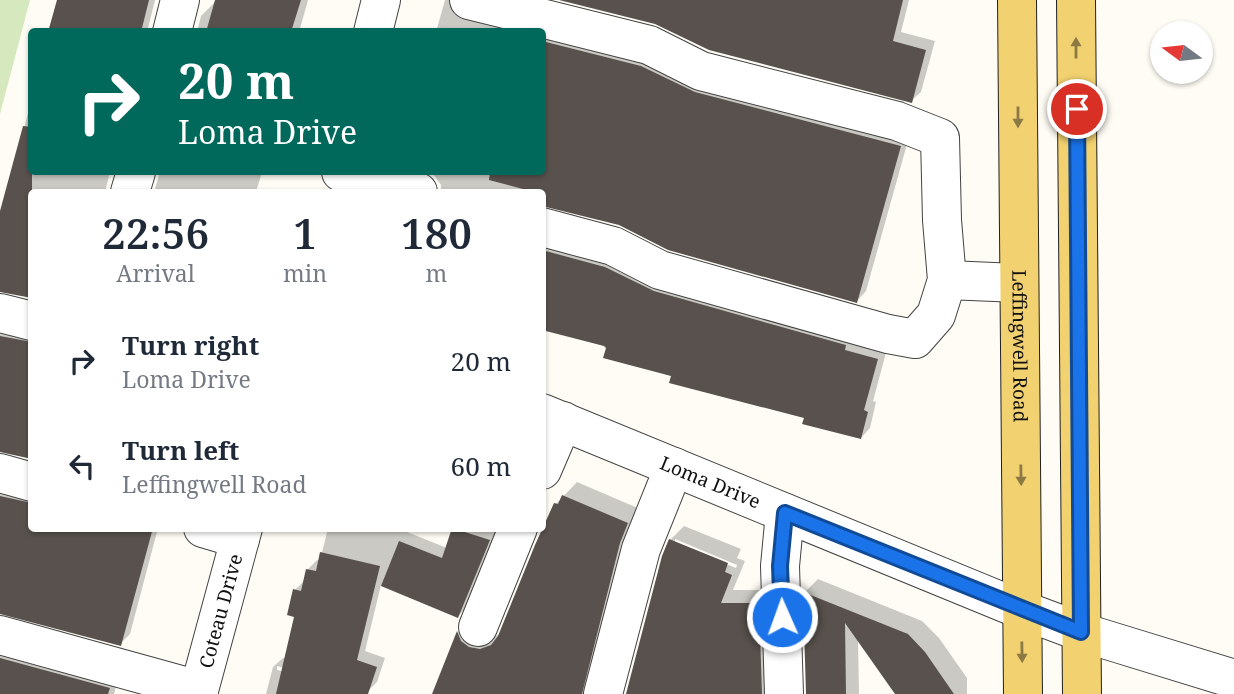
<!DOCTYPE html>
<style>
:root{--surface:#fff;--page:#f2f2f3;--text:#1f2937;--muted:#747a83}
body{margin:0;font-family:"Noto Serif",serif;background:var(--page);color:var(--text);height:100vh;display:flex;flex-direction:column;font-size:26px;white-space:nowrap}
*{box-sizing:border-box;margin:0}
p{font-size:23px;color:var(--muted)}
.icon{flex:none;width:38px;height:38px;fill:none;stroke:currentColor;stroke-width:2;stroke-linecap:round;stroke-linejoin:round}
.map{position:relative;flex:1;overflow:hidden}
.panel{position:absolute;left:28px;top:189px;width:518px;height:343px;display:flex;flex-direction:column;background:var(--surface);border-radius:7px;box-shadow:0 2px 5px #0004}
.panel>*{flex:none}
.guide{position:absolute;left:28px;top:28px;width:518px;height:147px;border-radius:7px;box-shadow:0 2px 5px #0004;background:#00695c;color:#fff;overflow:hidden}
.needle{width:46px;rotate:285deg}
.tools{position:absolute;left:1150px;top:21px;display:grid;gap:14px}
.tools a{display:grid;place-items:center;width:63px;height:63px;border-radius:50%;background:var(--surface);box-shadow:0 2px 5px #0004;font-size:35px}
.pin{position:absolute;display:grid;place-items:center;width:60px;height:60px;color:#fff;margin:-30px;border:4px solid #fff;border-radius:50%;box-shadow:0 2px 7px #0007}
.me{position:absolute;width:77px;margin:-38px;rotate:358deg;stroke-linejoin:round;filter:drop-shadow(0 0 5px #0008)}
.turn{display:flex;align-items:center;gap:24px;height:147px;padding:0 35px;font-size:32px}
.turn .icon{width:91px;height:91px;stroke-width:2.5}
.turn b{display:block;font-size:49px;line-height:60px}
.eta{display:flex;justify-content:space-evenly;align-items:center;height:119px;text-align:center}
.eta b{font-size:42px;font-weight:600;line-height:49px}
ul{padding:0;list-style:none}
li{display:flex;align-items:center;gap:21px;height:105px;padding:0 35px}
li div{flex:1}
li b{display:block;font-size:26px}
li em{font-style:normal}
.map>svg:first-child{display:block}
.green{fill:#d5e8be}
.shadow{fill:#0003;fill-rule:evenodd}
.building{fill:#58514d}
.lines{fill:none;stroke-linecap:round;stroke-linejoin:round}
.minor-casing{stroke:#434343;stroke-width:40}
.major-casing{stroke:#212121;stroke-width:40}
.minor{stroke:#fff;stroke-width:38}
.major{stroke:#f2d170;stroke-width:38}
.oneway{fill:#8c7a45}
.route-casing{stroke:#114b97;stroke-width:18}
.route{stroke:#1a73e8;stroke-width:12}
.labels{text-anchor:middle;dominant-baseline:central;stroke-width:7;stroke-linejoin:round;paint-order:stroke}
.street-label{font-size:19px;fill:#101010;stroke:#fff}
</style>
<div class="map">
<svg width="1234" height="694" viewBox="0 0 1234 694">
<rect width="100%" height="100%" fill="#fefcf4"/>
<polygon class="green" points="0,0 30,0 0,114"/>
<g class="shadow">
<polygon points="57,0 155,0 147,32 49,32"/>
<polygon points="217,0 308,0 299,32 197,32 201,16"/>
<polygon points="445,0 459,0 909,137 866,291 857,301 620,223 542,192 441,192 441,185 434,175 428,172 542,172 542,32 436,32"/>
<polygon points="566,0 909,0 901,32 935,41 921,92 911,101 655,22"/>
<polygon points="32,98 32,172 110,172 105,192 32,192 0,290 0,219"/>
<polygon points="160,172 262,172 256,192 167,192 155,189"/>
<polygon points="542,237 887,349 873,401 876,402 870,428 861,438 806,416 673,375 608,347 542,328"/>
<polygon points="0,323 32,332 32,457 0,450"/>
<polygon points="577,482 640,509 600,694 479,694 440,679 458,632 471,620 483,634 495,636 501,634 556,504"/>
<polygon points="0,483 32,493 32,528 158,528 130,634 120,644 0,612"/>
<path d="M684,526l57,23 -4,9 8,3 -12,29h39l9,104h-154l43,-154zM675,539l62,26 -1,3 -61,-25z"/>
<path d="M328,528h69l50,20 7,-20h37l6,3 -30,76 -9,9 -77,-31 -16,66 20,7 -8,24 -9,9 -7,3h-95l7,-27 10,-9 3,1 10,-44 -1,-25 9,-9 4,-12 9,-9 3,1zM277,666l14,4 -1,3 -13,-3z"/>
<polygon points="818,579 922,621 939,638 967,678 967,694 897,694 858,639 859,694 808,694 804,593"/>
<polygon points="0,645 118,679 114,694 0,694"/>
</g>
<g class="building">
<polygon points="57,0 149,0 141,32 48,32"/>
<polygon points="215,0 301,0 291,32 206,32"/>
<polygon points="559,0 903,0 893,41 926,50 912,103 709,50 655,24"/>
<polygon points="542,41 641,66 695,92 901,146 857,303 668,250 619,225 542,206 542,192 534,192 489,180 490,172 542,172"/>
<polygon points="23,126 32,127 32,298 0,292 0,211"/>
<polygon points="542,250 605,267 654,291 846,345 845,350 878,359 864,410 868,412 861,439 802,424 804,418 669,383 671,376 603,358 606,348 604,346 542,330"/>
<polygon points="0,336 32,342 32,459 0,452"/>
<polygon points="562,495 628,523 620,543 582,694 432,694 457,631 461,641 469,647 480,649 491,645 498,636 535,545 554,503 558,504"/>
<polygon points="0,496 32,503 32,528 153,528 121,646 0,614"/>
<polygon points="452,528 490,540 458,618 381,586 399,541 442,558"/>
<polygon points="669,539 728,563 725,572 732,575 721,603 759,603 762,694 626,694 662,556"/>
<polygon points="320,552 380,566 357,660 377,667 368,694 276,694 294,617 287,615 293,589 301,591 306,569 316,571"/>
<polygon points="803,592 908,634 925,652 954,694 895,694 845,623 846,694 806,694"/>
<polygon points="0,658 110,688 108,694 0,694"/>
</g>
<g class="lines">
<g class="minor-casing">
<g id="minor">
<polyline points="469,0 649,45 701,71 897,121 940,138 942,220 947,280 936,315 915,339 888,334 660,270 613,246 542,227"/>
<polyline points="172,32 180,0"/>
<polyline points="373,32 381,0"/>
<polyline points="341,172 418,192"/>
<polyline points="130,192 136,172"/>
<polyline points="947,280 1019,283"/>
<polyline points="0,313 32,321"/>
<path id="s1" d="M542,413l480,197 59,22 153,47"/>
<polyline points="542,470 563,421"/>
<polyline points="0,473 32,482"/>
<polyline points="203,528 240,539"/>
<polyline points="478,627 518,528"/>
<polyline points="0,635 199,690"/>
<path id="s2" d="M198,694l45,-166"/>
<polyline points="603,694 641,549 674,467"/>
<polyline points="784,694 780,566 785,513"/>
</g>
</g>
<g class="major-casing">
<g id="major">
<path id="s3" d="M1017,0l6,694"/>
<polyline points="1076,0 1082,694"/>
</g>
</g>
<use href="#minor" class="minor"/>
<use href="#major" class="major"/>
</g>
<defs><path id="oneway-solid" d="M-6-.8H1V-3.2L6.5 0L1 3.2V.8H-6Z" transform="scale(1.75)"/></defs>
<g class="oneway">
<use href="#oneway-solid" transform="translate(1076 48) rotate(-90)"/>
<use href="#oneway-solid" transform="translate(1018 117) rotate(90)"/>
<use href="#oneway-solid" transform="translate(1021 475) rotate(89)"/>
<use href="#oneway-solid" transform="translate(1022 652) rotate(89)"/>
</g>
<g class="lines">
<g class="route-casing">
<polyline id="route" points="782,617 780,566 785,513 1081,632 1077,109"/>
</g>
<use href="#route" class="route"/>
</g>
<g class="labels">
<g class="street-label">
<text stroke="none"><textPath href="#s3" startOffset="346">Leffingwell Road</textPath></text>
<text stroke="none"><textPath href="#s1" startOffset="182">Loma Drive</textPath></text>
<text stroke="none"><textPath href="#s2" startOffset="86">Coteau Drive</textPath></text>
</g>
</g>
</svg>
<div class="tools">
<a><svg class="needle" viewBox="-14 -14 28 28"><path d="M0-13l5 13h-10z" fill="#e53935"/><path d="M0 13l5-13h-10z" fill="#747a83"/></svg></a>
</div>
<div class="pin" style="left:1077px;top:109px;background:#d93025"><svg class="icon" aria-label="arrive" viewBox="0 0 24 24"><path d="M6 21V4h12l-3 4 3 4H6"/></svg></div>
<svg class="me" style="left:782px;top:617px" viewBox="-20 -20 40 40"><circle r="17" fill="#1a73e8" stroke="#fff" stroke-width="3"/><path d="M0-11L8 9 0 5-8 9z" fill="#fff"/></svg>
<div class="guide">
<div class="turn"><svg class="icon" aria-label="right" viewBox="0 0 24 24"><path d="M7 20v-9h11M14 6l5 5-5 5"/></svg><div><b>20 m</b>Loma Drive</div></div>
</div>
<section class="panel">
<div class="eta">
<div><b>22:56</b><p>Arrival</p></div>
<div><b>1</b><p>min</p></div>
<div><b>180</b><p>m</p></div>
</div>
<ul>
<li><svg class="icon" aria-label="right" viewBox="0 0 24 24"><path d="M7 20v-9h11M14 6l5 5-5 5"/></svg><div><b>Turn right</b><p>Loma Drive</p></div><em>20 m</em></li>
<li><svg class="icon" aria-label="left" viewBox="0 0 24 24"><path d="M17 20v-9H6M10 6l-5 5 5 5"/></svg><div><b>Turn left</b><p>Leffingwell Road</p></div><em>60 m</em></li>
</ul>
</section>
</div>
